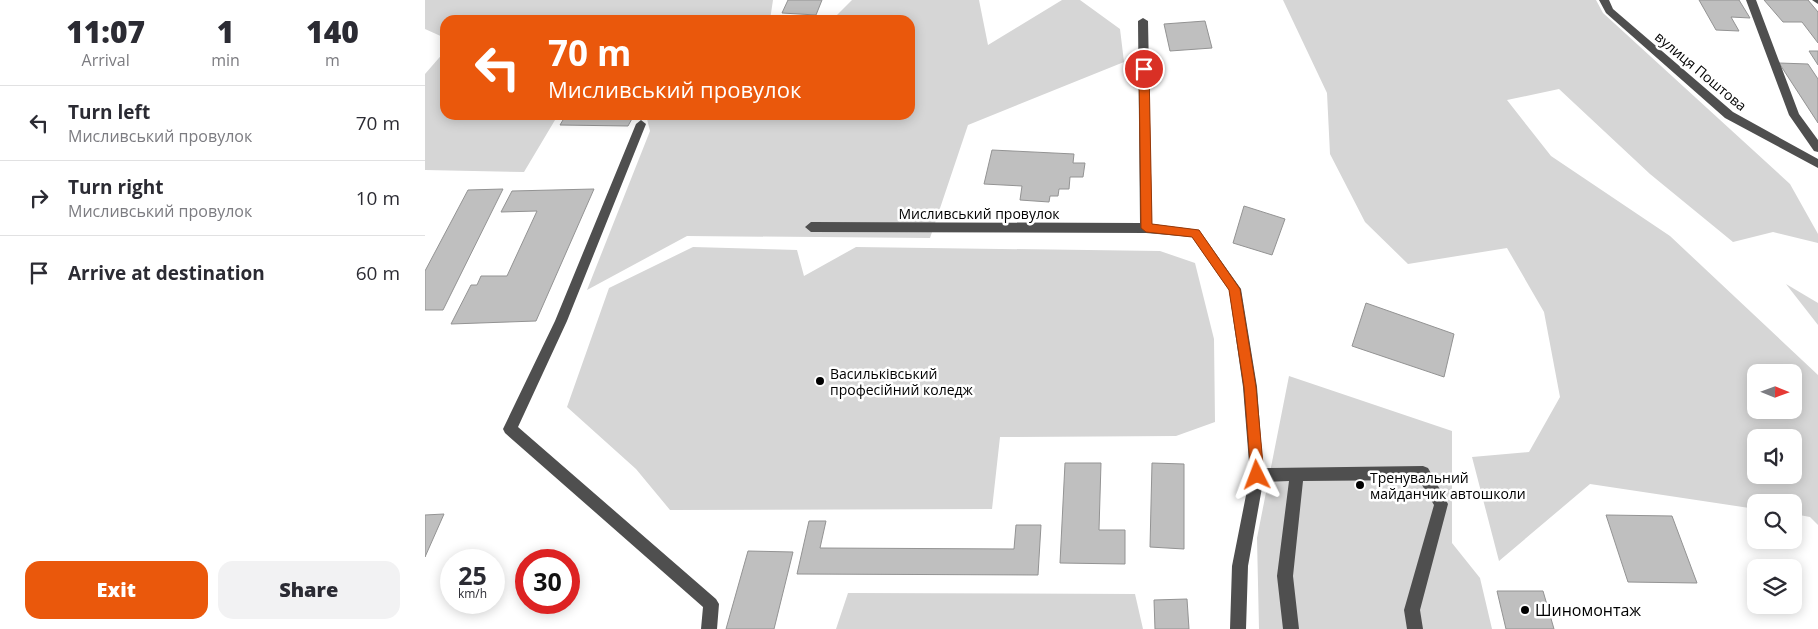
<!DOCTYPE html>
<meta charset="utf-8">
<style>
:root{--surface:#fff;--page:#f2f2f3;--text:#2b2b33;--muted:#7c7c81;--line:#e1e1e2;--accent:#ea580c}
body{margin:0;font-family:"Open Sans",sans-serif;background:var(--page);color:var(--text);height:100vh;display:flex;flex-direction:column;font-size:19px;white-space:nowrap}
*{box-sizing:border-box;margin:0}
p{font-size:16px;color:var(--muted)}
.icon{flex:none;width:28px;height:28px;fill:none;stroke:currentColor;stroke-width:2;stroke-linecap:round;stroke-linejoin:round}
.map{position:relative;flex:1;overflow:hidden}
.drawer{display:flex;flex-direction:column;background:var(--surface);width:425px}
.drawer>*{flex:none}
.top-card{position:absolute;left:15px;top:15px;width:475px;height:105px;border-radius:15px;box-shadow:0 2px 12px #0003;background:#ea580c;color:#fff;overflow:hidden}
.needle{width:32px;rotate:91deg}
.buttons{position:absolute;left:1322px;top:364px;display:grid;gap:10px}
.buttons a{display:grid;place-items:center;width:55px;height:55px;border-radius:10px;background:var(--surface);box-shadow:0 2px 12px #0003;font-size:25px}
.speed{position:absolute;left:15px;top:549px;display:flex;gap:10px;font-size:25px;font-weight:700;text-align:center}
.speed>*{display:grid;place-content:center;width:65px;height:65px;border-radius:50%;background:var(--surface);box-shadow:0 2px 12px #0003;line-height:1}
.speed small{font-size:12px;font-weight:400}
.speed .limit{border:8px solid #d22;background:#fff;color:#111}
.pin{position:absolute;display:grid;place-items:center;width:42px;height:42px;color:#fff;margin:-21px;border:2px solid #fff;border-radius:50%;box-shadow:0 1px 5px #0007}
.me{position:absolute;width:55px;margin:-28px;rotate:357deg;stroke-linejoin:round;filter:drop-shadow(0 0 4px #0008)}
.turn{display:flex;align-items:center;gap:18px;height:105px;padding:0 25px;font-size:22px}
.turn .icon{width:65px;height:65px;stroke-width:2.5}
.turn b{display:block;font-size:35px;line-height:42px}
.eta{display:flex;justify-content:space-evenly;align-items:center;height:85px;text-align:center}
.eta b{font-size:30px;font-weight:800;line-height:35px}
.action{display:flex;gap:10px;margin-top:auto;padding:10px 25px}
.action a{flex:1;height:58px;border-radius:15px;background:var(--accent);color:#fff;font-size:20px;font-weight:800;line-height:58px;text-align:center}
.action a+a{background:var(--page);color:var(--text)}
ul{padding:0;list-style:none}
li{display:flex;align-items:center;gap:15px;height:75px;padding:0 25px;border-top:1px solid var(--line)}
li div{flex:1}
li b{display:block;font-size:19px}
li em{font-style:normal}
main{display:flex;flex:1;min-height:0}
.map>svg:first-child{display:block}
.green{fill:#d6d6d6;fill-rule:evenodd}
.building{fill:#bfbfbf;stroke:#939393}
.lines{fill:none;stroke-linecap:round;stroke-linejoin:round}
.minor{fill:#4f4f4f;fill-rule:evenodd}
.route{fill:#ea580c;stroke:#983908}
.poi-dot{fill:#000;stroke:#fff;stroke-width:2}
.labels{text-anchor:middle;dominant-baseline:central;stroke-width:5;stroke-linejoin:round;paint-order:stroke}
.street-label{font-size:14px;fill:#000;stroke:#fff}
.poi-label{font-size:14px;fill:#000;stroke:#fff;text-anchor:start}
.near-poi-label{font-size:16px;fill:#000;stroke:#fff;text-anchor:start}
</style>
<main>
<section class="drawer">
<div class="eta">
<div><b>11:07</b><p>Arrival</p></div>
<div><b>1</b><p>min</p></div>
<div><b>140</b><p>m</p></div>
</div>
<ul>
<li><svg class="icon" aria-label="left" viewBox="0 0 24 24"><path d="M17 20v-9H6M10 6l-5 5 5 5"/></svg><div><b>Turn left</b><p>Мисливський провулок</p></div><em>70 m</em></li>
<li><svg class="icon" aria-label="right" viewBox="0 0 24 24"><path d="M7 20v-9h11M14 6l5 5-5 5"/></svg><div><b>Turn right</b><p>Мисливський провулок</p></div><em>10 m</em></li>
<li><svg class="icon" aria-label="arrive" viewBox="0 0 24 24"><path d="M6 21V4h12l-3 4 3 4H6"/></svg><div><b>Arrive at destination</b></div><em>60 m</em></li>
</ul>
<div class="action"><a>Exit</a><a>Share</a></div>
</section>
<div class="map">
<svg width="1393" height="629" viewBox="0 0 1393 629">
<rect width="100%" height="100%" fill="#fff"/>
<g class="green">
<polygon points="0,0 348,0 345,20 20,20 20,38 0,29"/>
<polygon points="427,0 554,0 563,45 637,0 655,0 695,29 699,62 543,125 505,238 262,236 162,290 225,131 221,115 485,115 485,20 407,20"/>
<path d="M858,0h313l7,13 187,171 28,50v9l-45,-11 -40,10 -83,-68 -91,-85 -52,11 44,56 119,80 148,139v150l-8,-8 -16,-3v-12h-38v7l-166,-25 -91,77 -27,-104 57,-5 31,-55 -16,-85 -37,-64 -99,16 -43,-42 -35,-68 -3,-61zM1331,372h38v38h-38zM1331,438h38v37h-38z"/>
<polygon points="20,51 20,115 133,115 99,172 0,170 0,74"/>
<polygon points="268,247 372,250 379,276 431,247 735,251 770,263 789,339 790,422 751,436 575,437 567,509 245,510 211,469 142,407 184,288"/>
<polygon points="1361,284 1393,303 1393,326 1393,325"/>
<polygon points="864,376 1027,431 1027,543 1055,578 1067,629 834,629 832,538"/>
<polygon points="423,593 710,594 718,629 411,629"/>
</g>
<g class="building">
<polygon points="363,0 397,0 391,15 357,13"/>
<polygon points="1274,0 1314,0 1325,18 1306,17 1314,31 1291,30"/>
<polygon points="1339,0 1383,0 1393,12 1393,43 1377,22 1358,22"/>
<polygon points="780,21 787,48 745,51 739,24"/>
<polygon points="1384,51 1393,51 1393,65"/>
<polygon points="1354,63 1383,64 1393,79 1393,123"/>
<polygon points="141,115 209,115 203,126 135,125"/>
<polygon points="567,150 649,154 648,163 660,163 658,177 645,177 644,189 634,189 633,196 625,196 624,202 595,200 597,186 559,184"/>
<polygon points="78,189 18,310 0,310 0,271 43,190"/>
<polygon points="169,189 111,321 26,324 46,285 52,285 56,276 82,276 112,211 76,212 87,191"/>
<polygon points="819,206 860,219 847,255 808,243"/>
<polygon points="941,303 1029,334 1019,377 927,346"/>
<polygon points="640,463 676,463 674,530 700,530 700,564 635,563"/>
<polygon points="727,463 759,464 759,549 725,547"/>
<polygon points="19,514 0,557 0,515"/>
<polygon points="1181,515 1247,516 1272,583 1203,582"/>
<polygon points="384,521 401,521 395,548 589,549 591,525 616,525 613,575 372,574"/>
<polygon points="323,551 368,552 349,629 301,629"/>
<polygon points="1072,591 1118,591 1129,629 1081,629"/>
<polygon points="762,599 764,629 730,629 729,600"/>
</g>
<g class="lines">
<g class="minor">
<polygon points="1174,0 1184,0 1188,9 1308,112 1393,159 1393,168 1300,118 1181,13"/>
<polygon points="1321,0 1331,0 1374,114 1393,140 1393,152 1389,151 1364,115"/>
<polygon points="1387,0 1393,0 1393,4"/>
<polygon points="718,18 723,21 727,224 774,230 816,289 832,387 838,468 998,466 1003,468 1023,504 995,610 998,629 982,629 979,610 1009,505 994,480 878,481 868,576 874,629 858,629 852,576 864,481 838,482 823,566 821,629 805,629 807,566 825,475 818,387 804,290 767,237 721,233 386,232 380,227 386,222 715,223 713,21"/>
<polygon points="216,120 221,124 142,321 93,427 291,599 294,604 292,629 276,629 278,607 80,433 78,429 130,321 211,124"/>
</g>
</g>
<polygon class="route" points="719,66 724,69 727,224 774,230 815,289 831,387 839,475 837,479 832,481 828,479 826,475 819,387 804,290 767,237 721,232 716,228 714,69"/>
<g class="poi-dot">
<circle cx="395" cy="381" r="5"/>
<circle cx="935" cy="485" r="5"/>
<circle cx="1100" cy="610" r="5"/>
</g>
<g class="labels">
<g class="street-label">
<text transform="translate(1276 71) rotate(40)">вулиця Поштова</text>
<text x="554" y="213">Мисливський провулок</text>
</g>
<g class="poi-label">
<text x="405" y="373">Васильківський<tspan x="405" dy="16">професійний коледж</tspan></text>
<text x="945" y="477">Тренувальний<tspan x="945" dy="16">майданчик автошколи</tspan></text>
</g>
<g class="near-poi-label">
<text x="1110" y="610">Шиномонтаж</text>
</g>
</g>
</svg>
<div class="buttons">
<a><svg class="needle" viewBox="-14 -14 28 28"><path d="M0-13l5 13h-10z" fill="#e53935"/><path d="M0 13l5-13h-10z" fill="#7c7c81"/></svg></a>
<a><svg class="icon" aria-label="sound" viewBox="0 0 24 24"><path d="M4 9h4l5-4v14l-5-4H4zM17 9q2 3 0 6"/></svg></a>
<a><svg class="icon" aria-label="search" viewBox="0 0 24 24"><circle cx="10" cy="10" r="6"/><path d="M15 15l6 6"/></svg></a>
<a><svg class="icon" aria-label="layers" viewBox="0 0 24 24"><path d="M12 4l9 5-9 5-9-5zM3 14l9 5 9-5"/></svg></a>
</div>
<div class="speed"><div>25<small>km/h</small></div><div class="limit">30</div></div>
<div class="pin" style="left:719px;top:69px;background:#d93025"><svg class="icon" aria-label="arrive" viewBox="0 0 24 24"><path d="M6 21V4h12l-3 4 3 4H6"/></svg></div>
<svg class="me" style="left:832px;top:475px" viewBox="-20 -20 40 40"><path d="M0-17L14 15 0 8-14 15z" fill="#ea580c" stroke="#fff" stroke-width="4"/></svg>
<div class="top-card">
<div class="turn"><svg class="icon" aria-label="left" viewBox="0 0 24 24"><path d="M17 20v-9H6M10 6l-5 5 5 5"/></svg><div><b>70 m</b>Мисливський провулок</div></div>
</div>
</div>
</main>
